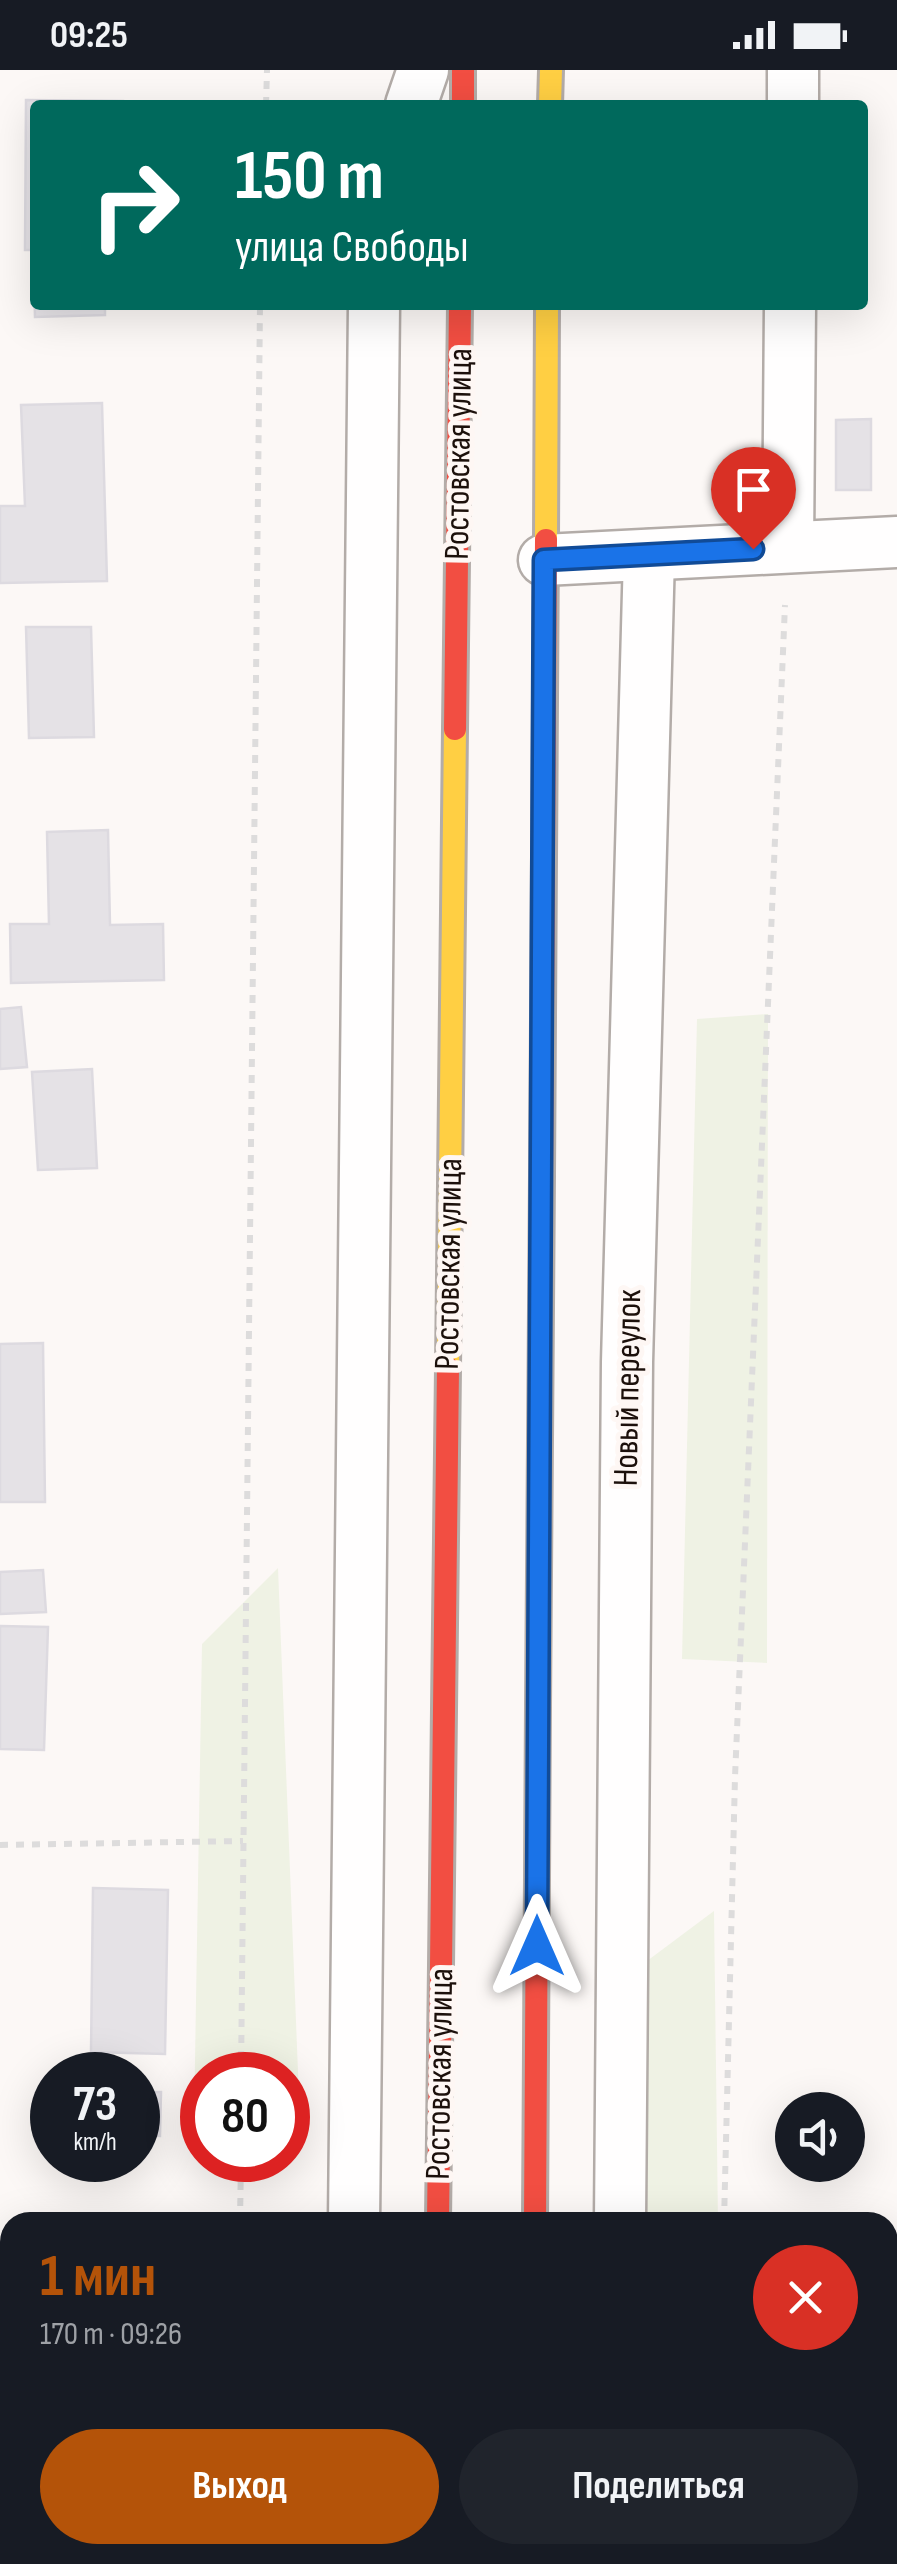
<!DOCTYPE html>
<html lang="ru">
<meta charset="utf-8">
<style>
:root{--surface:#171b24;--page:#20242c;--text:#f1f3f6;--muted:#9ea1a6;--accent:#b45309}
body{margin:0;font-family:"Sofia Sans Condensed",sans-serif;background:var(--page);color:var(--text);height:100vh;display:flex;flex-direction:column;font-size:38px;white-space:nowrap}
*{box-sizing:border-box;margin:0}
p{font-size:32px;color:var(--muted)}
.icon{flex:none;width:55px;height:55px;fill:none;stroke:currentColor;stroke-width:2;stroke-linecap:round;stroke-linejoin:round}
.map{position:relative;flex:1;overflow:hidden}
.side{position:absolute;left:0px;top:2142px;width:898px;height:352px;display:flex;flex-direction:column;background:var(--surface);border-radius:30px 30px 0 0;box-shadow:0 10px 40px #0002}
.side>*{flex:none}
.hud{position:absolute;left:30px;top:30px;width:838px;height:210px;border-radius:10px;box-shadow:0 10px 40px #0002;background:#00695c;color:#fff;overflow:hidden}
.controls{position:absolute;left:775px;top:2022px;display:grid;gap:20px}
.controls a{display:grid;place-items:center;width:90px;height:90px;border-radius:50%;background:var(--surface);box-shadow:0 10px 40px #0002;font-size:50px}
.speed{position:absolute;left:30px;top:1982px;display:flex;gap:20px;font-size:50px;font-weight:700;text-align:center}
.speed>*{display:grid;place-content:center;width:130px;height:130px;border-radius:50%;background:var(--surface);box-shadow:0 10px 40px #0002;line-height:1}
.speed small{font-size:25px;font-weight:400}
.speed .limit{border:15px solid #d22;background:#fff;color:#111}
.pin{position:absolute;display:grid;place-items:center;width:85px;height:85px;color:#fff;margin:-102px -42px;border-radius:50% 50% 50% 0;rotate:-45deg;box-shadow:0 0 10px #0007}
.pin .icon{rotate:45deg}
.me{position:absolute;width:110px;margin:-55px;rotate:0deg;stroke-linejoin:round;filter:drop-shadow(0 0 8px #0008)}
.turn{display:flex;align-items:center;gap:35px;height:210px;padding:0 40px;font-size:45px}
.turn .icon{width:130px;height:130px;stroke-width:2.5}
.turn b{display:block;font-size:70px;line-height:85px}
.round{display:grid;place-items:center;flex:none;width:105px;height:105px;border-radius:52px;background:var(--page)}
.overview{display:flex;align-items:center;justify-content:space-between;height:170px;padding:0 40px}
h1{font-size:60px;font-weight:700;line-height:75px;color:var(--accent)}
.action{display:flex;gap:20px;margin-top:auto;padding:20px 40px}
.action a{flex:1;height:115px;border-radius:60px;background:var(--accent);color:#fff;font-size:40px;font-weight:700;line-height:115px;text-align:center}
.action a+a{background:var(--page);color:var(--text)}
.status{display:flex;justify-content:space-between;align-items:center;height:70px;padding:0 50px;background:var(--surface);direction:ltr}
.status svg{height:28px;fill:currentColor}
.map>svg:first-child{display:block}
.green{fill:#eff2e4}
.building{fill:#e5e2e6;stroke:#dddae0;stroke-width:2.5}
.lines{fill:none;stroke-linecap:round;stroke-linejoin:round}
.street-casing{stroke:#b3aca8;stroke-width:55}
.slow-casing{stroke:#b3aca8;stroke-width:28}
.jam-casing{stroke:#b3aca8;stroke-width:28}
.path{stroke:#dddcdc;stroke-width:6;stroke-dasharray:8 8;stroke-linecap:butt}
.street{stroke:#fffefe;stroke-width:50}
.slow{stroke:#ffcf43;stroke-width:22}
.jam{stroke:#f24e42;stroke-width:22}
.route-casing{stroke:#114b97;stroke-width:25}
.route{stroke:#1a73e8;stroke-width:18}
.labels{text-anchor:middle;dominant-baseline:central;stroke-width:10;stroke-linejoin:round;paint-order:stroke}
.street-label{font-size:35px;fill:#1c100b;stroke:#fef7f4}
</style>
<div class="status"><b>09:25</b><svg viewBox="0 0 49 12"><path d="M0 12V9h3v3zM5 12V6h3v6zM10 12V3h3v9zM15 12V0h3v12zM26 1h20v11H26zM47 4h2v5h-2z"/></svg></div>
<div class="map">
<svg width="897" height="2494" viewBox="0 0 897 2494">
<rect width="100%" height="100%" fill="#fcf8f6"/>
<g class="green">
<polygon points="768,944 767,1593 682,1589 697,949"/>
<polygon points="278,1498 299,2027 288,2030 288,2005 202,2005 202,2049 194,2050 202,1574"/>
<polygon points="714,1841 718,2152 639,2152 643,1894"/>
</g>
<g class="building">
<polygon points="26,30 123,31 123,35 35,35 35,180 25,180"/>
<polygon points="34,200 35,235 105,235 105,245 35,247"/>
<polygon points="102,333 107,511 0,513 0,436 25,436 21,335"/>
<polygon points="871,349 871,420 836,420 836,350"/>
<polygon points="26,557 91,557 94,667 29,668"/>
<polygon points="108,760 110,855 163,854 164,910 11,913 10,854 49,854 47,762"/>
<polygon points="21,937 27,997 0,999 0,939"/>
<polygon points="92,999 97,1098 38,1100 32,1002"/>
<polygon points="43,1273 45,1432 0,1432 0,1274"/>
<polygon points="43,1500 46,1542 0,1544 0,1502"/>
<polygon points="0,1556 48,1557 44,1680 0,1679"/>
<polygon points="93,1818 168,1820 165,1984 91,1982"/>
<polygon points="138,2022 161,2022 160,2066 138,2065"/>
</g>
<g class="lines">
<g class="street-casing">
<g id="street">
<polyline points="411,35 423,0"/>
<polyline points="793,35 793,0"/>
<polyline points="788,477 790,235"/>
<polyline points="544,490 897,472"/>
<polyline points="354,2152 374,235"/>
<polyline points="620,2152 627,1292 649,485"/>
<polyline points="351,2494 351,2485"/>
<polyline points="615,2494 615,2485"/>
</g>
</g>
<g class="slow-casing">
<g id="slow">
<polyline points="550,35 551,0"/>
<polyline points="546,470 547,235"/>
<polyline points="448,1298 455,659"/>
<polyline points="538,1636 542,1105"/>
<polyline points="534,2485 534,2494"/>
</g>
</g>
<g class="jam-casing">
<g id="jam">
<polyline points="463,0 463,35"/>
<polyline points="455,659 460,235"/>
<polyline points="542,1105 546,470"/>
<polyline points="438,2152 448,1298"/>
<polyline points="535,2152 538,1636"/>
<polyline points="434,2485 434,2494"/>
</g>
</g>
<g class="path">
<polyline points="266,35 267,0"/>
<polyline points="0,1775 243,1771"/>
<polyline points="241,2005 260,235"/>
<polyline points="240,2152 241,2090"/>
<polyline points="724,2152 735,1707 785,535"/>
<polyline points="238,2494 238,2485"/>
<polyline points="716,2494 716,2485"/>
</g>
<use href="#street" class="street"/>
<use href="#slow" class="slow"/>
<use href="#jam" class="jam"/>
</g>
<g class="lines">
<g class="route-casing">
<polyline id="route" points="537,1876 544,490 753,479"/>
</g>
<use href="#route" class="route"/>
</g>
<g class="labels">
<g class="street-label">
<text transform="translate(459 384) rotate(-89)">Ростовская улица</text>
<text transform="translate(449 1194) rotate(-89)">Ростовская улица</text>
<text transform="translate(628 1318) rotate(-89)">Новый переулок</text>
<text transform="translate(440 2004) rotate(-89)">Ростовская улица</text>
</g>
</g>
</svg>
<div class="controls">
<a><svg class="icon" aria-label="sound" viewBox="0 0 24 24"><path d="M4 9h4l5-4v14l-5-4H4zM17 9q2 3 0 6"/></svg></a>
</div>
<div class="speed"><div>73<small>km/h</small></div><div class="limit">80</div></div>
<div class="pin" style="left:753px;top:479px;background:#d93025"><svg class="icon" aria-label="arrive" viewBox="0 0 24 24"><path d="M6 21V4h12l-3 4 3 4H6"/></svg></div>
<svg class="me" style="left:537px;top:1876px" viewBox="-20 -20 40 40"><path d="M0-17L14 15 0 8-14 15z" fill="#1a73e8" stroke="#fff" stroke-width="4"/></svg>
<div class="hud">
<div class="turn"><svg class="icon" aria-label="right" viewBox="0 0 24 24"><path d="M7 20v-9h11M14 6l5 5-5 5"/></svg><div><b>150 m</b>улица Свободы</div></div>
</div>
<section class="side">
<div class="overview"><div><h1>1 мин</h1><p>170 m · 09:26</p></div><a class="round" style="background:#d93025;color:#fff"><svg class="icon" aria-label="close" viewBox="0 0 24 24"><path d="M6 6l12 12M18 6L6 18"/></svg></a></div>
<div class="action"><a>Выход</a><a>Поделиться</a></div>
</section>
</div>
